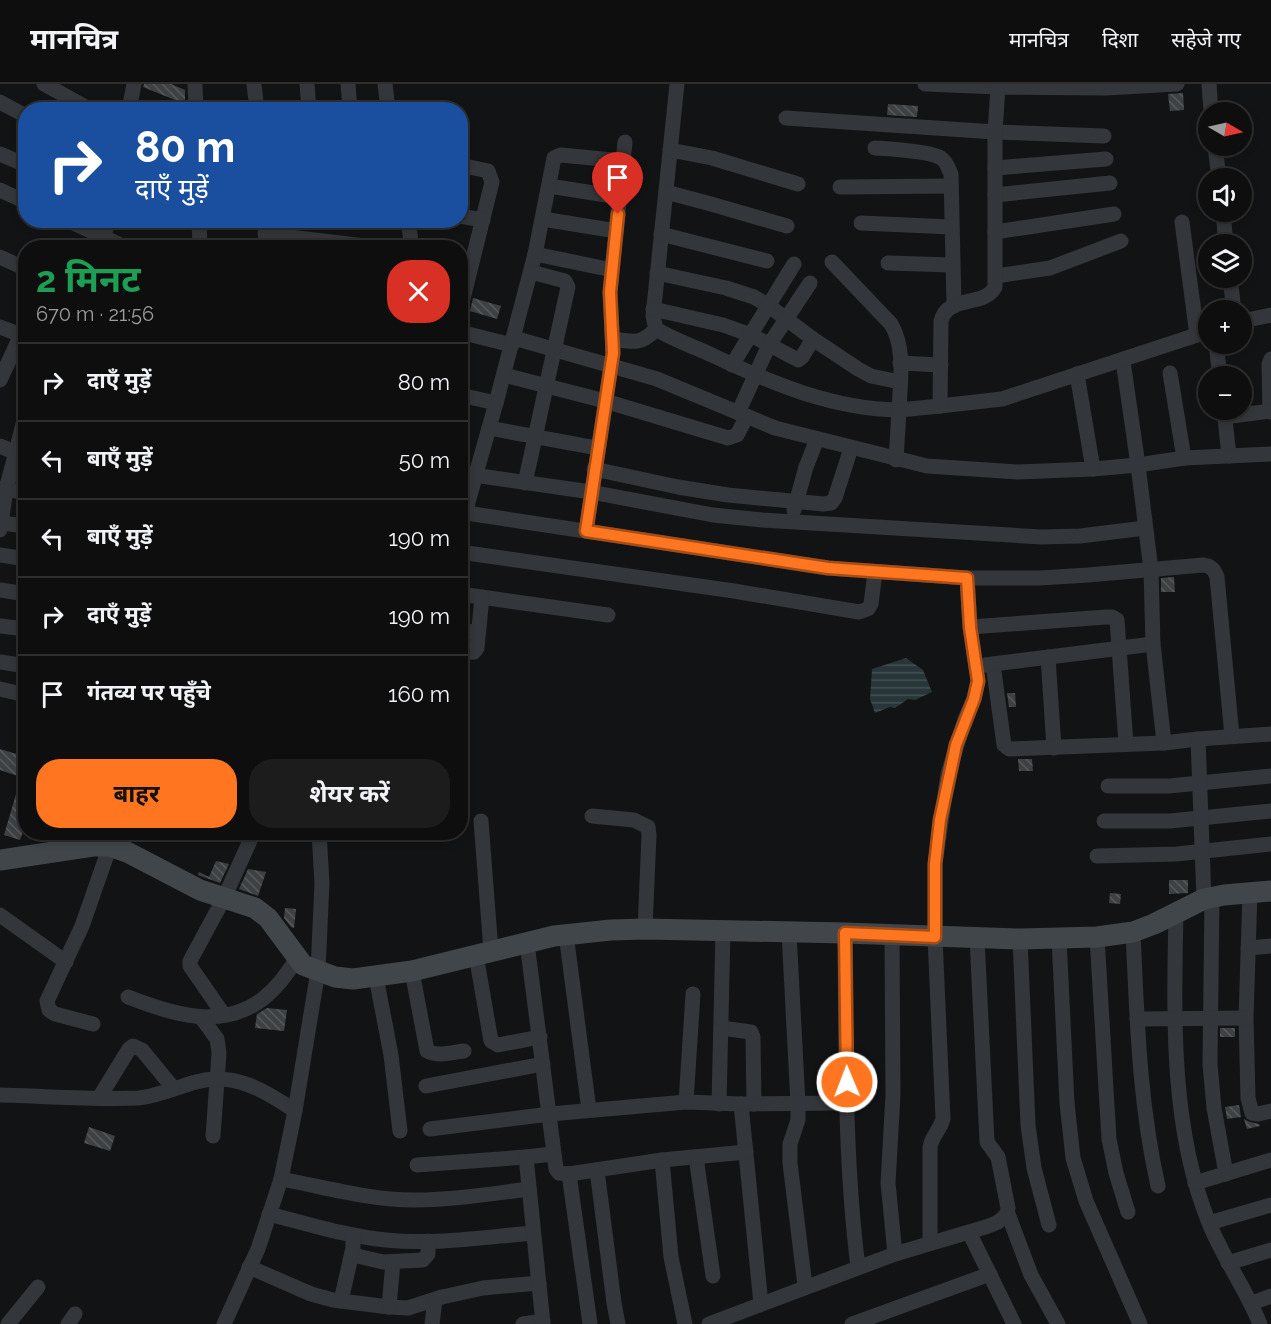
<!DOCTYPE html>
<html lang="hi">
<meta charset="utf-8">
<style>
:root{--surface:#0e0e0f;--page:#1c1c1d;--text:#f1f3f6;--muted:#9b9c9e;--line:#2e2e2f;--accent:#ff7520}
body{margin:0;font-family:Raleway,"Noto Sans Devanagari",sans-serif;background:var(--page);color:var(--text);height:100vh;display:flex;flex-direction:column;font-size:22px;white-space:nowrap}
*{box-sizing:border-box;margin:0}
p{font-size:20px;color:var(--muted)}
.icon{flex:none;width:33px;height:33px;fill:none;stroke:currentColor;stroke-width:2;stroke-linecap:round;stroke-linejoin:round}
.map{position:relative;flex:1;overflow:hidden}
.drawer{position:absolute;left:18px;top:156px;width:450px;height:600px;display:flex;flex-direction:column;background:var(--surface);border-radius:24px;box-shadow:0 3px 9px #0003,0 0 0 2px var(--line)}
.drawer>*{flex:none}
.top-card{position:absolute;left:18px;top:18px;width:450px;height:126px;border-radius:24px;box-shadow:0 3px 9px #0003,0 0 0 2px var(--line);background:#1a4fa0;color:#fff;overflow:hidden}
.needle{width:39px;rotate:99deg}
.buttons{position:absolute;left:1198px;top:18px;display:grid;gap:12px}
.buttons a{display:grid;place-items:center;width:54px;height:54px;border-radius:50%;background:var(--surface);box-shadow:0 3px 9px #0003,0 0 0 2px var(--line);font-size:30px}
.pin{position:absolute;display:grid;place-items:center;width:51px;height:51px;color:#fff;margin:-62px -26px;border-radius:50% 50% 50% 0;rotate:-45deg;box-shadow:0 0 6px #0007}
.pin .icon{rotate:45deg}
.me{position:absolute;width:66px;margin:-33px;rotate:359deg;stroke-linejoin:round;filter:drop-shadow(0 0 4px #0008)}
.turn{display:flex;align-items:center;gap:21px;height:126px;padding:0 18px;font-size:27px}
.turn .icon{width:78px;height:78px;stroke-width:2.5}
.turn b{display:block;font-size:42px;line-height:51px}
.round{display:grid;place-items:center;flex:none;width:63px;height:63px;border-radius:24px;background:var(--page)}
.overview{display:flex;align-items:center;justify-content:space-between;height:102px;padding:0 18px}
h1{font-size:36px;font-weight:700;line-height:45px;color:#1e9e55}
.cta{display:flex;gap:12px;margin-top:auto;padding:12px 18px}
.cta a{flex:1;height:69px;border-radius:24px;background:var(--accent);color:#111;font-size:24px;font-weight:700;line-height:69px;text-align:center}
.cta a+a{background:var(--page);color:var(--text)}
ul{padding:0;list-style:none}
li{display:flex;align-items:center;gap:18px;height:78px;padding:0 18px;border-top:2px solid var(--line)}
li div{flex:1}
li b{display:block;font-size:22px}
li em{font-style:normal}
header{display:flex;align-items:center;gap:36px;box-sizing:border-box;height:84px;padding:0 30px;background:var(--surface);border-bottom:2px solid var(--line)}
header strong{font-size:28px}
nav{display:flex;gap:33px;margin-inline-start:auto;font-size:21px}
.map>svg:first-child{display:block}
.water{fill:url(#water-rules)}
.building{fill:url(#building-back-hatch)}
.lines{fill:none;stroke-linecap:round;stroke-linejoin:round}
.street{stroke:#33363a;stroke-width:15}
.secondary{stroke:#41464a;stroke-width:21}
.route-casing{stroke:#a64c15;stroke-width:15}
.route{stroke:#ff7520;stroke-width:10}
</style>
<header>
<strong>मानचित्र</strong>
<nav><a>मानचित्र</a><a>दिशा</a><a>सहेजे गए</a></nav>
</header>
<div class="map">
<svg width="1271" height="1240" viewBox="0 0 1271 1240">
<defs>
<pattern id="water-rules" width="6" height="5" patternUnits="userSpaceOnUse" patternTransform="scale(1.5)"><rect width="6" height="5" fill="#283639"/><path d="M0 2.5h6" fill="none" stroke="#445153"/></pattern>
<pattern id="building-back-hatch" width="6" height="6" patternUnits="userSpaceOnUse" patternTransform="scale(1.5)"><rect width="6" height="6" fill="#3e4144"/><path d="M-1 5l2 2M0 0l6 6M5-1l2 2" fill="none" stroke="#575a5d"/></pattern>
</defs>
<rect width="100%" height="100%" fill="#121314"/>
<polygon class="water" points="906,574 923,586 932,608 915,616 908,615 895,624 890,623 875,629 870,615 872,585"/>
<g class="building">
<polygon points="144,0 171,0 185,6 185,20 143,3"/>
<polygon points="1183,9 1184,26 1170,27 1168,10"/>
<polygon points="888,20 918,22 917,33 887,31"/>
<polygon points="473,214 501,222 497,235 470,227"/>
<polygon points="1174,493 1175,508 1161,508 1161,494"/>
<polygon points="1007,609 1015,609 1016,623 1009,623"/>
<polygon points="0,665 26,673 26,739 20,756 4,751 21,693 0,686"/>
<polygon points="1018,675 1032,675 1033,687 1019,687"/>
<polygon points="216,777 229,780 220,799 198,791 199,788 209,793"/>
<polygon points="248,785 266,788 258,812 239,805"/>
<polygon points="1169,796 1188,796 1188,809 1169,810"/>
<polygon points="1110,809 1121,810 1120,820 1109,819"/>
<polygon points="285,824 296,825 294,844 291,843 284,834"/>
<polygon points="267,924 287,926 284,947 255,944 257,930"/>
<rect x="1220" y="944" width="15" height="9"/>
<polygon points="1239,1021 1241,1033 1227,1035 1225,1023"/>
<polygon points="1244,1035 1250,1038 1259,1040 1260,1042 1247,1045"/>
<polygon points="89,1043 115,1052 110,1067 84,1059"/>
</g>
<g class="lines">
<g class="street">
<polyline points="44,0 91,26"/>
<polyline points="195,0 196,26"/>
<polyline points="254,0 257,26"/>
<polyline points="307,0 309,26"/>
<polyline points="348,0 350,26"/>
<polyline points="385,0 388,26"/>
<path d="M677,0l-24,232 3,13c18,11 39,18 58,27 59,28 119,53 185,54 1,-28 7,-61 -8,-86l-59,-62"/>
<polyline points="925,0 998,3 998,0"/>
<polyline points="1209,0 1211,28"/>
<polyline points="0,18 26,32"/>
<polyline points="129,26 134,0"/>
<polyline points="786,34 995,48 1104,52"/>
<polyline points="1215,62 1219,94"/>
<path d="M875,64c14,1 55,3 66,10 6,4 7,10 10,16l3,132"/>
<polyline points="670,66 712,74 798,100"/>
<polyline points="0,70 26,81"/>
<polyline points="460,81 488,87 492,98 460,227"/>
<polyline points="995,84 1106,75"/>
<polyline points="549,102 619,113"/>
<polyline points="840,103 951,102"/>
<polyline points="0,106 26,118"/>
<polyline points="666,108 711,120 787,142"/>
<polyline points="995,111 1110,99"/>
<polyline points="1223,128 1226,160"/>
<polyline points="460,132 483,136"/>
<polyline points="543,135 616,147"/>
<polyline points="67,136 127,164"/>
<polyline points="199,136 200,164"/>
<polyline points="265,136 266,164"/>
<polyline points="408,136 412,164"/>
<polyline points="1182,138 1197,251"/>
<polyline points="861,139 951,143"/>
<polyline points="995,148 1114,130"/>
<polyline points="265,150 381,164"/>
<polyline points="661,150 767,177"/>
<polyline points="97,164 110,136"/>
<polyline points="535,170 612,186"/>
<polyline points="0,173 26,185"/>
<polyline points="888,179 952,181"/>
<polyline points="657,189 726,204 754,213 769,222 813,255 858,285 871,292 900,298"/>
<polyline points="996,192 1050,184 1121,157"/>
<polyline points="1230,194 1234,226"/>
<polyline points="653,225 723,241 751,251 798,276 802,273 813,255"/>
<polyline points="1242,237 1271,231"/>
<polyline points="0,243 26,253"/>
<polyline points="460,248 512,261"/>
<polyline points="514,254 657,295 775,344 927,382 1018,388 1093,385 1138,381 1123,277"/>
<path d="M613,255c20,3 28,6 43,-10"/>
<polyline points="1216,260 1220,292"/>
<polyline points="900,279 941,281"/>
<polyline points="732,281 794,180"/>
<polyline points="1170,289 1184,374"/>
<polyline points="1077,290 1093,385"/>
<polyline points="504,291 605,317 728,354 737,351 747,332"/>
<polyline points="0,296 21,251"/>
<polyline points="460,311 496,319 535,170 554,74 561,71 623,77"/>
<polyline points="940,322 1002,315 1209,247"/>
<polyline points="1224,326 1229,372"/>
<polyline points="1270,328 1269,280 1271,275"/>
<polyline points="738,329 769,261 810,199"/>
<polyline points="1224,333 1271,327"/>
<polyline points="489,344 597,364"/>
<polyline points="0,362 26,373"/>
<path d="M896,376l3,-50 41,-4 1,-85c7,-27 43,-13 54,-34v-155l3,-45 108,1 71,-4"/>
<polyline points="594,385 678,403 728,411 823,420 831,419 835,414 851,364"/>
<polyline points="460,389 591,408 713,431 762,436 1041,453 1080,452 1145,444"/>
<polyline points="525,399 568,203 565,197 531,188"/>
<polyline points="0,404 26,409"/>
<polyline points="794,426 806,383 817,355"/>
<polyline points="460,428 828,484 967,494"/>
<polyline points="465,429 496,319"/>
<polyline points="1,439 26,442"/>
<polyline points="0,446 6,406 26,329"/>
<polyline points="586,447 613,269 610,208 625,58"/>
<polyline points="460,468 734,507 859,528 868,525 871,520 875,488"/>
<polyline points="0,471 26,475"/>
<polyline points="0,506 26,510"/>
<polyline points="460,510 608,531"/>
<polyline points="0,542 26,545"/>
<polyline points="970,543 1106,533 1112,533 1117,536 1126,660"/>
<polyline points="460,547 478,548"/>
<polyline points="460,569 474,568 477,564 482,513"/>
<polyline points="1048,573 1054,664"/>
<polyline points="0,578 26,582"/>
<polyline points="993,580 1004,661 1009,665 1164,659 1198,655"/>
<polyline points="985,581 1153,560"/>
<polyline points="0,605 26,611"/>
<polyline points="1164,659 1153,560 1151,486 1138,381 1184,374 1271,370"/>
<polyline points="1108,702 1169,702 1271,692"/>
<polyline points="592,732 634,736 648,743 649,751 645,845"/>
<polyline points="481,737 491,867"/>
<polyline points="1104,737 1170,737 1271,727"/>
<polyline points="1097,772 1177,770 1271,760"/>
<polyline points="1250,808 1246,934 1248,1014 1252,1029 1258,1030 1271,1027"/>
<polyline points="1212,813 1210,980 1214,1024 1226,1090"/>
<polyline points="1204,815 1198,655 1271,650"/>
<path d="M1176,828c-2,102 -6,215 33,311 14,35 37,66 51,101"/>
<polyline points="0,831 66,878"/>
<polyline points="789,848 798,1020 798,1036 790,1060 790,1079 805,1202"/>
<path d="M1133,848c4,86 6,170 25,254"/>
<path d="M845,849c1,112 -1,223 13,334"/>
<polyline points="566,850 589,1026"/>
<polyline points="892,852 893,1011 888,1099 895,1170"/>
<polyline points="1097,853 1109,1055 1116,1089 1128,1128"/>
<polyline points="1059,854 1067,1019 1073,1074 1086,1117 1140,1240"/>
<polyline points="1020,855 1028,1041 1034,1084 1049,1141"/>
<polyline points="527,859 556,1085 559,1089 569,1090 662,1076 671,1173 685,1240"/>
<polyline points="1248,864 1271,862"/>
<polyline points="476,871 491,957 498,961 540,953"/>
<path d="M412,887l15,80c11,6 25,1 37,0"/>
<polyline points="376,893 391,971 400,1047"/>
<path d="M128,913c45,17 94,34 136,1 14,-11 23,-25 33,-39"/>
<polyline points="224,931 190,882 190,877 224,814 254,748"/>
<polyline points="201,933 217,955 219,969 213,1052"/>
<polyline points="1137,935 1246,934"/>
<polyline points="93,940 55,930 49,926 47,917 82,842 110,762"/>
<polyline points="721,944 751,948 753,953 754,1020"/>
<polyline points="426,1002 543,980"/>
<path d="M0,1011c46,1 92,5 139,3 20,-2 38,-11 57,-16 37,-11 70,9 99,29"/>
<polyline points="99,1014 129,965 133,962 142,966 174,1005"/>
<polyline points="686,1018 693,910"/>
<polyline points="719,1020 723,847"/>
<polyline points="741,1020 761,1220"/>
<polyline points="430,1045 550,1030 686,1018 741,1020 847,1019"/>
<polyline points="696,1073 713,1192"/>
<polyline points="662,1076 746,1068"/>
<polyline points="417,1081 526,1073"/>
<polyline points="597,1086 614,1219 618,1240"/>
<polyline points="569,1090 590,1240"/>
<path d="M281,1095c43,8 89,21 133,21 38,0 77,-6 115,-11"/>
<polyline points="1195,1099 1271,1076"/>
<path d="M269,1130c39,10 77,22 117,26 49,5 99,-3 147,-7"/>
<polyline points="1008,1130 1031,1191 1058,1240"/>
<polyline points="1209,1139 1271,1121"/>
<path d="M969,1148c14,-5 38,-8 39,-24l-10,-51 -11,-15 -10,-204"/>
<polyline points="353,1152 353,1171 383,1178 423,1176 428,1170 428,1157"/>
<path d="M930,1158v-95c2,-11 10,-17 13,-28l-8,-182v-73l13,-90 17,-55 9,-20 4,-18 -8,-54 -3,-49h73l48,-3 115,-10c8,1 11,4 14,12l15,159"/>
<polyline points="1228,1179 1271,1166"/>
<polyline points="249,1183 311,1210 333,1216 389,1223 408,1224 442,1213 483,1204 539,1199"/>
<polyline points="341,1217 352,1168"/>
<polyline points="1252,1219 1271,1212"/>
<polyline points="389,1223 393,1178"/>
<polyline points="8,1240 38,1203"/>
<polyline points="68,1240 75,1230"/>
<polyline points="224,1240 258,1165 281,1095 295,1027 318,887 322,799 319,748"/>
<polyline points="432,1240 435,1216"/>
<polyline points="523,1240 543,1237"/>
<polyline points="543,1240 526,1073 553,1070"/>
<polyline points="709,1240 895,1170 969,1148 1014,1240"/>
<polyline points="852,1240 990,1190"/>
</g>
<polyline class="secondary" points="0,776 93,762 110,762 127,768 200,806 255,824 268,834 303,881 335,893 353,895 412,887 554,852 611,846 645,845 845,849 1020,855 1097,853 1133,848 1154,840 1204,815 1224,811 1271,807"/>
</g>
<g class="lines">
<g class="route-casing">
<polyline id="route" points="618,130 610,208 613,269 586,447 828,484 967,494 970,543 978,597 974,615 956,661 940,736 935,780 935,853 845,849 847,998"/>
</g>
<use href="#route" class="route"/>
</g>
</svg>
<div class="buttons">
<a><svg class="needle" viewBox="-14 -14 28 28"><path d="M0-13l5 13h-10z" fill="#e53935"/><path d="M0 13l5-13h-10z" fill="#9b9c9e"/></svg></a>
<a><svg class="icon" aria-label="sound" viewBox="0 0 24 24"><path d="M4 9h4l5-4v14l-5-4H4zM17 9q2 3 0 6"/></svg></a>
<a><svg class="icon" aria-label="layers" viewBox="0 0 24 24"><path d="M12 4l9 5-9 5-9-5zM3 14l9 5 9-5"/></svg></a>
<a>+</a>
<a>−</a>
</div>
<div class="pin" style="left:618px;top:130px;background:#d93025"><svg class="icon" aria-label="arrive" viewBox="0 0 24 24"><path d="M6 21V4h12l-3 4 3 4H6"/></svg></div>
<svg class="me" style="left:847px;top:998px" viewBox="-20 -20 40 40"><circle r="17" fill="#ff7520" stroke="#fff" stroke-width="3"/><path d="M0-11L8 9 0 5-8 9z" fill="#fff"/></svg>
<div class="top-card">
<div class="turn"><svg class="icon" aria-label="right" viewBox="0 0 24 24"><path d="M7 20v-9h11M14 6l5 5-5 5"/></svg><div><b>80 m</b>दाएँ मुड़ें</div></div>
</div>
<section class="drawer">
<div class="overview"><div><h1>2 मिनट</h1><p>670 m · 21:56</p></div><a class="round" style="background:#d93025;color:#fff"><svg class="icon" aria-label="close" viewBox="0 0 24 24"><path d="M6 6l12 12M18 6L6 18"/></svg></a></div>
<ul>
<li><svg class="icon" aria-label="right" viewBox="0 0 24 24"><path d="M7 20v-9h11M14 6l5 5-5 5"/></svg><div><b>दाएँ मुड़ें</b></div><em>80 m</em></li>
<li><svg class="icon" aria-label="left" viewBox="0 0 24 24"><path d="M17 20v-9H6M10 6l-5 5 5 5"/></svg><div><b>बाएँ मुड़ें</b></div><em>50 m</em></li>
<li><svg class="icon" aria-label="left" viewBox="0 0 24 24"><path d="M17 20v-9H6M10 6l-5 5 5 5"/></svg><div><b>बाएँ मुड़ें</b></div><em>190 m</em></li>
<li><svg class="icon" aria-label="right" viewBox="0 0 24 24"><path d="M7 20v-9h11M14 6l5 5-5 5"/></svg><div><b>दाएँ मुड़ें</b></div><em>190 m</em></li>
<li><svg class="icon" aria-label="arrive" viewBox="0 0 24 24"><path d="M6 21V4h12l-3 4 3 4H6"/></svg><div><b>गंतव्य पर पहुँचे</b></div><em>160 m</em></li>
</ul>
<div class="cta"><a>बाहर</a><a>शेयर करें</a></div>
</section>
</div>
